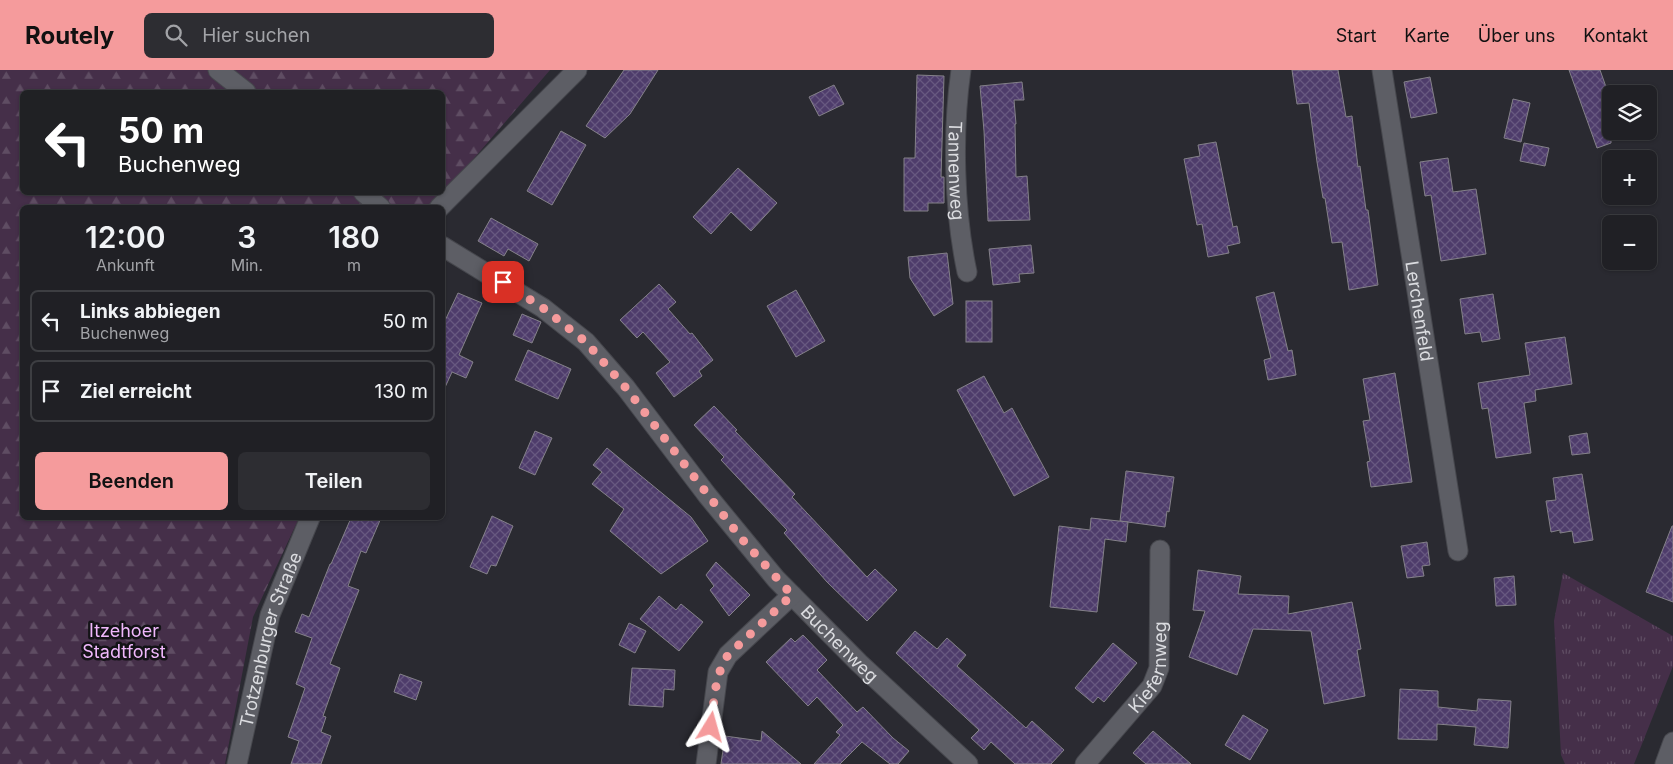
<!DOCTYPE html>
<html lang="de">
<meta charset="utf-8">
<style>
:root{--surface:#202025;--page:#2d2d32;--text:#f1f3f6;--muted:#a2a3a7;--line:#3d3e42;--accent:#f59b9c}
body{margin:0;font-family:Inter,sans-serif;background:var(--page);color:var(--text);height:100vh;display:flex;flex-direction:column;font-size:19px;white-space:nowrap}
*{box-sizing:border-box;margin:0}
p{font-size:16px;color:var(--muted)}
.icon{flex:none;width:28px;height:28px;fill:none;stroke:currentColor;stroke-width:2;stroke-linecap:round;stroke-linejoin:round}
.map{position:relative;flex:1;overflow:hidden}
.sheet{position:absolute;left:20px;top:135px;width:425px;height:315px;display:flex;flex-direction:column;background:var(--surface);border-radius:8px;box-shadow:0 1px 4px #0004,0 0 0 1px var(--line)}
.sheet>*{flex:none}
.hud{position:absolute;left:20px;top:20px;width:425px;height:105px;border-radius:8px;box-shadow:0 1px 4px #0004,0 0 0 1px var(--line);background:#202124;color:#fff;overflow:hidden}
.fabs{position:absolute;left:1602px;top:15px;display:grid;gap:10px}
.fabs a{display:grid;place-items:center;width:55px;height:55px;border-radius:8px;background:var(--surface);box-shadow:0 1px 4px #0004,0 0 0 1px var(--line);font-size:25px}
.pin{position:absolute;display:grid;place-items:center;width:42px;height:42px;color:#fff;margin:-21px;border-radius:10px;box-shadow:0 2px 8px #0006}
.me{position:absolute;width:55px;margin:-28px;rotate:8deg;stroke-linejoin:round;filter:drop-shadow(0 0 4px #0008)}
.turn{display:flex;align-items:center;gap:18px;height:105px;padding:0 15px;font-size:22px}
.turn .icon{width:65px;height:65px;stroke-width:2.5}
.turn b{display:block;font-size:35px;line-height:42px}
.eta{display:flex;justify-content:space-evenly;align-items:center;height:85px;text-align:center}
.eta b{font-size:30px;font-weight:600;line-height:35px}
.button{display:flex;gap:10px;margin-top:auto;padding:10px 15px}
.button a{flex:1;height:58px;border-radius:8px;background:var(--accent);color:#111;font-size:20px;font-weight:600;line-height:58px;text-align:center}
.button a+a{background:var(--page);color:var(--text)}
ul{padding:0;list-style:none}
li{display:flex;align-items:center;gap:15px;height:62px;margin:0 10px 8px;padding:0 5px;border:2px solid var(--line);border-radius:8px}
li div{flex:1}
li b{display:block;font-size:19px}
li em{font-style:normal}
header{display:flex;align-items:center;gap:30px;box-sizing:border-box;height:70px;padding:0 25px;background:var(--accent);color:#111}
header strong{font-size:24px}
nav{display:flex;gap:28px;margin-inline-start:auto;font-size:18px}
.search{width:350px;height:45px;background:var(--page);display:flex;align-items:center;gap:12px;box-sizing:border-box;padding:0 18px;border-radius:8px;color:var(--muted);font-size:19px}
.map>svg:first-child{display:block}
.forest{fill:url(#forest-firs);fill-rule:evenodd}
.park{fill:url(#park-tufts)}
.building{fill:url(#building-cross-hatch);stroke:#848189}
.lines{fill:none;stroke-linecap:round;stroke-linejoin:round}
.street-casing{stroke:#46474d;stroke-width:21}
.street{stroke:#5d5e65;stroke-width:19}
.route{stroke:#f59b9c;stroke-width:9;stroke-dasharray:0 16.2}
.labels{text-anchor:middle;dominant-baseline:central;stroke-width:5;stroke-linejoin:round;paint-order:stroke}
.street-label{font-size:18px;fill:#dbdce0;stroke:#131316}
.park-label{font-size:18px;fill:#f0b8fc;stroke:#131316}
</style>
<header>
<strong>Routely</strong>
<div class="search"><svg class="icon" aria-label="search" viewBox="0 0 24 24"><circle cx="10" cy="10" r="6"/><path d="M15 15l6 6"/></svg>Hier suchen</div>
<nav><a>Start</a><a>Karte</a><a>Über uns</a><a>Kontakt</a></nav>
</header>
<div class="map">
<svg width="1673" height="694" viewBox="0 0 1673 694">
<defs>
<pattern id="forest-firs" width="22" height="20" patternUnits="userSpaceOnUse" patternTransform="scale(1.25)"><rect width="22" height="20" fill="#452f49"/><path d="M5 1l3.5 6h-7zM16 11l3.5 6h-7z" fill="#5f4d63"/></pattern>
<pattern id="park-tufts" width="24" height="20" patternUnits="userSpaceOnUse" patternTransform="scale(1.25)"><rect width="24" height="20" fill="#452f49"/><path d="M3 7l-1-3M5 7V3M7 7l1-3M15 17l-1-3M17 17v-4M19 17l1-3" fill="none" stroke="#5f4d63"/></pattern>
<pattern id="building-cross-hatch" width="8" height="8" patternUnits="userSpaceOnUse" patternTransform="scale(1.25)"><rect width="8" height="8" fill="#4e3c6b"/><path d="M0 0l8 8M0 8l8-8" fill="none" stroke="#675880"/></pattern>
</defs>
<rect width="100%" height="100%" fill="#2a2a31"/>
<path class="forest" d="M0,0h550l-118,137 -410,1v310h277l-46,99 -28,147h-225zM22,22h420v100h-420z"/>
<polygon class="park" points="1563,503 1673,566 1673,596 1634,694 1565,694 1561,685 1554,551"/>
<g class="building">
<polygon points="624,0 658,0 630,44 605,68 586,56"/>
<polygon points="1292,0 1338,0 1346,47 1352,46 1358,97 1360,96 1366,140 1368,140 1378,215 1349,220 1342,172 1332,173 1325,128 1323,128 1317,92 1309,33 1297,34"/>
<polygon points="1569,0 1600,0 1611,31 1611,73 1597,78"/>
<polygon points="917,5 944,6 941,107 944,107 944,133 928,133 928,141 904,141 904,88 915,88"/>
<polygon points="1430,7 1437,43 1411,48 1404,12"/>
<polygon points="1022,12 1024,30 1014,30 1016,54 1015,54 1016,107 1027,106 1030,150 988,151 984,61 980,16"/>
<polygon points="834,15 844,34 819,46 809,27"/>
<polygon points="1513,29 1530,33 1521,72 1504,68"/>
<polygon points="561,61 586,75 552,135 527,121"/>
<polygon points="1216,72 1233,157 1237,156 1240,173 1227,176 1229,183 1208,187 1202,154 1197,155 1184,89 1200,86 1198,75"/>
<polygon points="1524,73 1549,78 1545,96 1520,91"/>
<polygon points="1448,88 1453,122 1476,119 1486,184 1441,191 1431,125 1425,126 1420,92"/>
<polygon points="738,98 777,133 751,161 731,142 711,164 693,147"/>
<polygon points="491,148 538,174 529,191 508,179 504,186 478,171"/>
<polygon points="1031,175 1034,203 1019,204 1020,212 993,215 989,179"/>
<polygon points="947,183 953,234 934,246 910,208 908,187"/>
<polygon points="659,214 676,232 668,239 690,264 692,263 713,290 699,301 702,306 674,327 656,303 670,292 643,262 637,268 620,250"/>
<polygon points="796,220 825,271 796,287 767,236"/>
<polygon points="1274,222 1288,281 1292,280 1296,305 1268,310 1264,290 1271,288 1256,227"/>
<polygon points="458,223 482,233 459,285 473,292 466,308 452,302 442,324 442,257"/>
<polygon points="1493,224 1500,269 1482,272 1480,262 1465,264 1460,229"/>
<rect x="966" y="231" width="26" height="41"/>
<polygon points="522,244 541,252 532,273 513,265"/>
<polygon points="1565,267 1572,314 1535,320 1536,331 1524,333 1531,383 1496,388 1488,338 1482,339 1478,313 1530,305 1525,273"/>
<polygon points="528,280 571,299 558,329 515,310"/>
<polygon points="1395,303 1412,412 1371,417 1367,392 1370,391 1363,351 1370,350 1363,309"/>
<polygon points="984,306 1004,343 1012,338 1049,407 1014,426 957,320"/>
<polygon points="714,336 737,360 735,361 795,424 792,427 867,507 875,499 897,520 867,551 827,512 784,463 787,460 721,390 724,387 694,355"/>
<polygon points="535,361 552,368 535,405 519,398"/>
<polygon points="1587,363 1590,383 1572,385 1569,366"/>
<polygon points="607,378 691,447 708,471 661,504 610,461 624,439 592,414 602,402 593,395"/>
<polygon points="1126,401 1174,407 1169,442 1167,441 1165,457 1120,451"/>
<polygon points="1582,404 1593,470 1574,473 1572,461 1560,463 1560,460 1551,462 1546,431 1556,430 1553,408"/>
<polygon points="492,446 513,456 496,496 491,495 487,504 470,497"/>
<polygon points="351,448 381,448 366,483 361,481 348,516 359,520 330,594 340,598 323,646 326,647 321,662 331,666 321,694 291,694 299,671 288,667 305,618 296,614 312,568 295,562 302,544 309,547 330,494 331,494"/>
<polygon points="1091,448 1128,452 1126,472 1105,469 1097,542 1050,537 1059,456 1090,460"/>
<polygon points="1672,456 1673,456 1673,532 1646,522"/>
<polygon points="1427,472 1430,495 1422,496 1424,506 1407,508 1401,476"/>
<polygon points="716,492 750,525 729,546 710,520 714,516 706,505"/>
<polygon points="1198,500 1241,506 1238,524 1289,526 1288,544 1352,532 1361,579 1357,580 1365,626 1324,634 1311,561 1253,559 1237,605 1189,587 1205,541 1193,540"/>
<polygon points="1514,506 1516,535 1496,536 1494,508"/>
<polygon points="659,526 676,540 681,534 703,552 679,581 640,549"/>
<polygon points="629,553 646,561 635,583 619,575"/>
<polygon points="915,561 937,579 947,568 966,585 957,596 1026,658 1032,651 1064,680 1051,694 1015,694 991,672 984,680 971,668 979,660 896,583"/>
<polygon points="803,565 827,590 817,600 857,642 863,637 893,668 909,681 898,694 890,694 862,672 840,694 814,694 840,665 836,662 843,655 817,627 808,636 766,592 791,568 795,572"/>
<polygon points="1113,573 1137,593 1104,632 1098,627 1093,633 1075,618"/>
<polygon points="632,598 675,600 674,620 664,619 663,637 629,635"/>
<polygon points="400,604 422,612 416,630 394,622"/>
<polygon points="1400,619 1438,621 1438,637 1477,641 1478,629 1511,631 1508,678 1474,675 1476,657 1437,654 1437,670 1398,669"/>
<polygon points="1243,645 1268,660 1250,690 1225,675"/>
<polygon points="762,661 801,694 721,694 725,666 761,671"/>
<polygon points="1153,661 1191,694 1146,694 1133,683"/>
</g>
<g class="lines">
<g class="street-casing">
<g id="street">
<polyline points="218,0 246,22"/>
<path id="s1" d="M961,0c-9,62 -7,141 6,202"/>
<path id="s2" d="M1382,0l76,481"/>
<polyline points="363,122 381,138"/>
<polyline points="439,138 577,0"/>
<path id="s3" d="M442,176l101,62 43,34 40,46 81,107 69,84 83,84 109,101"/>
<path id="s4" d="M237,694l33,-149 40,-97"/>
<polyline points="706,694 718,602 728,585 792,525"/>
<path id="s5" d="M1085,694l67,-78 7,-18 1,-118"/>
<polyline points="1665,694 1673,672"/>
</g>
</g>
<use href="#street" class="street"/>
</g>
<g class="lines">
<path class="route" d="M503,212l40,26 43,34 40,46 115,150 51,57 -64,60c-14,21 -14,48 -17,72"/>
</g>
<g class="labels">
<g class="street-label">
<text stroke="none"><textPath href="#s1" startOffset="101">Tannenweg</textPath></text>
<text stroke="none"><textPath href="#s2" startOffset="244">Lerchenfeld</textPath></text>
<text stroke="none"><textPath href="#s4" startOffset="129">Trotzenburger Straße</textPath></text>
<text stroke="none"><textPath href="#s3" startOffset="568">Buchenweg</textPath></text>
<text stroke="none"><textPath href="#s5" startOffset="120">Kiefernweg</textPath></text>
</g>
<g class="park-label">
<text x="124" y="560">Itzehoer<tspan x="124" dy="21">Stadtforst</tspan></text>
</g>
</g>
</svg>
<div class="fabs">
<a><svg class="icon" aria-label="layers" viewBox="0 0 24 24"><path d="M12 4l9 5-9 5-9-5zM3 14l9 5 9-5"/></svg></a>
<a>+</a>
<a>−</a>
</div>
<div class="pin" style="left:503px;top:212px;background:#d93025"><svg class="icon" aria-label="arrive" viewBox="0 0 24 24"><path d="M6 21V4h12l-3 4 3 4H6"/></svg></div>
<svg class="me" style="left:711px;top:657px" viewBox="-20 -20 40 40"><path d="M0-17L14 15 0 8-14 15z" fill="#f59b9c" stroke="#fff" stroke-width="4"/></svg>
<div class="hud">
<div class="turn"><svg class="icon" aria-label="left" viewBox="0 0 24 24"><path d="M17 20v-9H6M10 6l-5 5 5 5"/></svg><div><b>50 m</b>Buchenweg</div></div>
</div>
<section class="sheet">
<div class="eta">
<div><b>12:00</b><p>Ankunft</p></div>
<div><b>3</b><p>Min.</p></div>
<div><b>180</b><p>m</p></div>
</div>
<ul>
<li><svg class="icon" aria-label="left" viewBox="0 0 24 24"><path d="M17 20v-9H6M10 6l-5 5 5 5"/></svg><div><b>Links abbiegen</b><p>Buchenweg</p></div><em>50 m</em></li>
<li><svg class="icon" aria-label="arrive" viewBox="0 0 24 24"><path d="M6 21V4h12l-3 4 3 4H6"/></svg><div><b>Ziel erreicht</b></div><em>130 m</em></li>
</ul>
<div class="button"><a>Beenden</a><a>Teilen</a></div>
</section>
</div>
